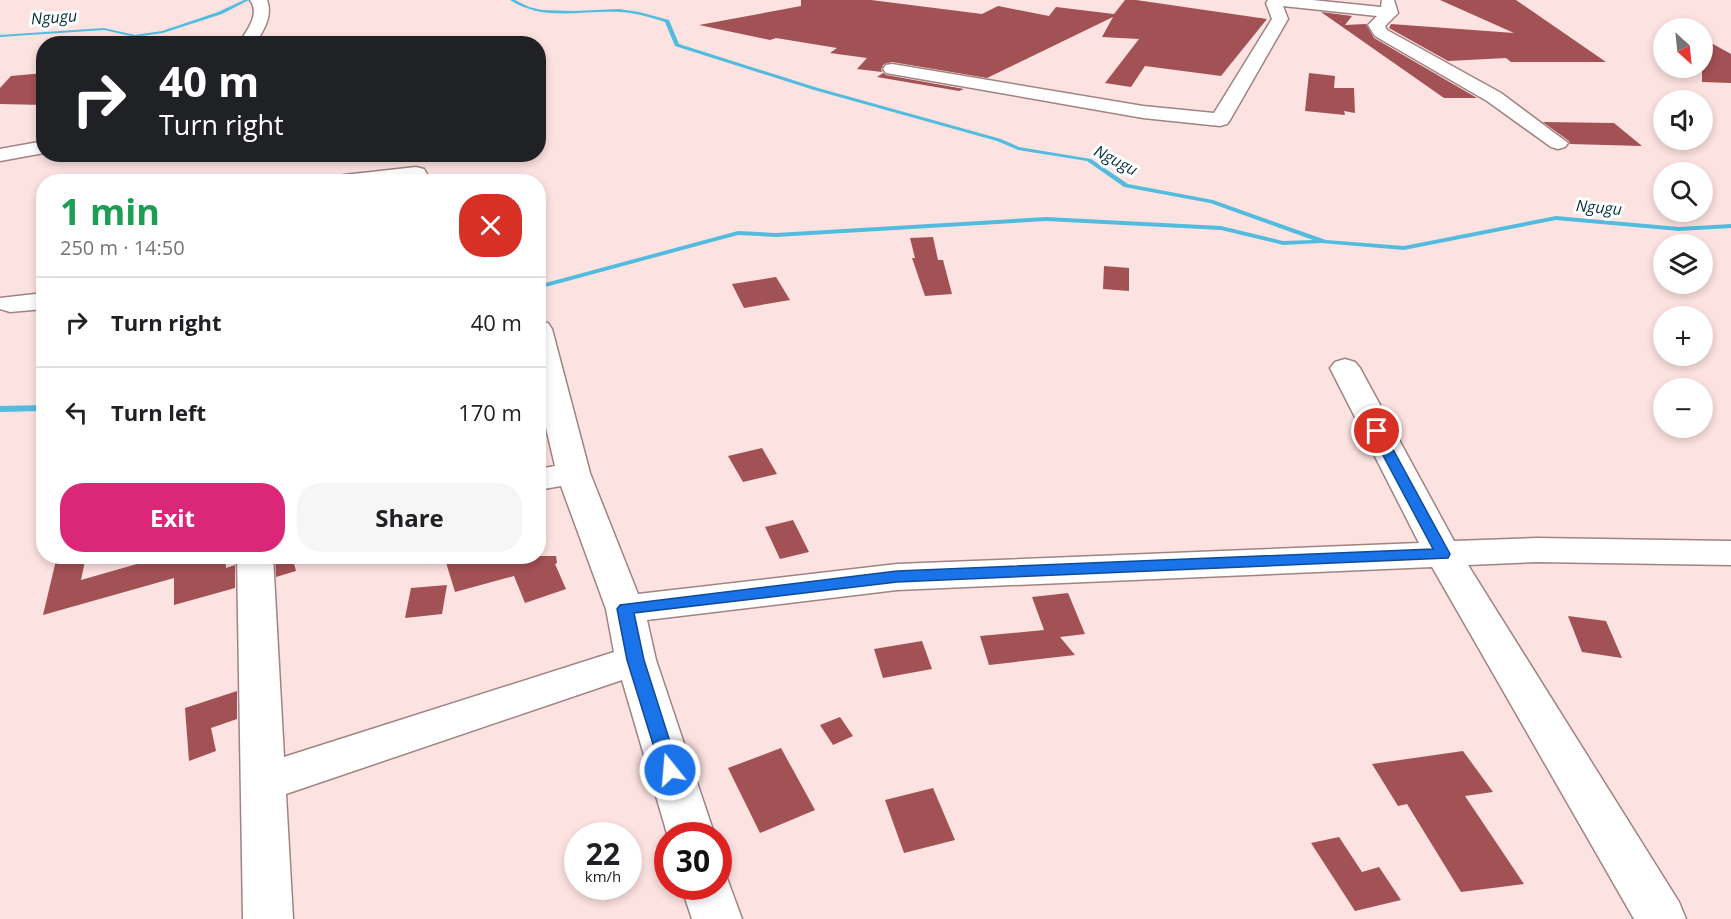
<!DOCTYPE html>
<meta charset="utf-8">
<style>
:root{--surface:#fff;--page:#f6f6f6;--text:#202124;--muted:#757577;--line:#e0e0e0;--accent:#db2777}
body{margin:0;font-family:"Open Sans",sans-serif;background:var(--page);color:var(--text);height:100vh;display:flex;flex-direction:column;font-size:22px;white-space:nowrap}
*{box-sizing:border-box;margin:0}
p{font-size:20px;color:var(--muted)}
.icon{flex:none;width:33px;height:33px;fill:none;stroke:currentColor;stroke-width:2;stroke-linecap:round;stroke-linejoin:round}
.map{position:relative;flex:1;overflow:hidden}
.drawer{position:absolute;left:36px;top:174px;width:510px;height:390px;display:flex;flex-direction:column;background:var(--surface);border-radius:24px;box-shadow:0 3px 9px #0003}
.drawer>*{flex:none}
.hud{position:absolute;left:36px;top:36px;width:510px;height:126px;border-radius:24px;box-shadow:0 3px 9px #0003;background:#202124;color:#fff;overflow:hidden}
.needle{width:39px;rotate:153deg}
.buttons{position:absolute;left:1653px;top:18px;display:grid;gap:12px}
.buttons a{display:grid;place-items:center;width:60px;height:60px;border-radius:50%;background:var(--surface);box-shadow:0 3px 9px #0003;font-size:30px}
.speed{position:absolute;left:564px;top:822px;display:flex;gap:12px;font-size:30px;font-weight:700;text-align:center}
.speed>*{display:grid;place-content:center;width:78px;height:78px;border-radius:50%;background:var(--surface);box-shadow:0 3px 9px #0003;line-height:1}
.speed small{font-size:15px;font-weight:400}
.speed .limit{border:9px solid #d22;background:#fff;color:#111}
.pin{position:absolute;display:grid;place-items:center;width:51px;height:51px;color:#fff;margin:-26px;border:3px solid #fff;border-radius:50%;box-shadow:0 2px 6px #0007}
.me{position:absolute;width:66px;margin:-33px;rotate:343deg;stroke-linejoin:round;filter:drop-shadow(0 0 4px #0008)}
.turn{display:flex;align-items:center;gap:21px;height:126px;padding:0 24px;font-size:27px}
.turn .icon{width:78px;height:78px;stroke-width:2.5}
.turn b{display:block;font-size:42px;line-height:51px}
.round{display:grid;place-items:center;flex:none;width:63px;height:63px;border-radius:24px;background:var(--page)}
.summary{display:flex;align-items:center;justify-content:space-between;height:102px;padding:0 24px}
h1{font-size:36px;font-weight:700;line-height:45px;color:#1e9e55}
.primary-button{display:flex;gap:12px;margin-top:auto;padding:12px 24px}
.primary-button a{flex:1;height:69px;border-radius:24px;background:var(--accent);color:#fff;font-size:24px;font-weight:700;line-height:69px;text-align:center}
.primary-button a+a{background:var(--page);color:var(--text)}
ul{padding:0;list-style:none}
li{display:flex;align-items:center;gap:18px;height:90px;padding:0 24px;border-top:2px solid var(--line)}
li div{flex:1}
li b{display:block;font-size:22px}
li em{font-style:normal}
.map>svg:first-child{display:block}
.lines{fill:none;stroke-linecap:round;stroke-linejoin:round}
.stream{fill:#52bcde;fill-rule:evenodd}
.building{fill:#a25154}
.street-casing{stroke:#a08382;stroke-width:3}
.street{fill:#fff;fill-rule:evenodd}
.route{fill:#1a73e8;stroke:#114b97;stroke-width:1.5}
.labels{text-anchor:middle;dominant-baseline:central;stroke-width:6;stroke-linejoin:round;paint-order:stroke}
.far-water-label{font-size:16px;font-style:italic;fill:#00303e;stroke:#fff}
</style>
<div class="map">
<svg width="1731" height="919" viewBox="0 0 1731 919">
<rect width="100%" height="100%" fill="#fce2e1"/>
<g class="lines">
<g class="stream">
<polygon points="244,0 249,0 222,14 163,33 135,37 104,30 0,37 0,35 104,28 135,35 162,31 218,12"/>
<path d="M510,0h5l14,7 13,3 31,1 46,-2 20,3 30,8 10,24 139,44 183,51 18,8 72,12 37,25 85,16 113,40 78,6 152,-30 123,11 52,-3v4l-52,3 -123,-11 -152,30 -83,-7 -38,2 -62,-15 -175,-9 -270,16 -38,-2 -200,54v-4l200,-54 38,2 270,-16 175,9 62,15 30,-1 -103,-37 -86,-16 -37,-26 -69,-11 -21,-9 -183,-51 -139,-44 -10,-24c-15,-5 -29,-9 -45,-10 -38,-2 -76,10 -110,-12z"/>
<polygon points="44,405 44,411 0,412 0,406"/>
</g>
</g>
<g class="building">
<polygon points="801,0 871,0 982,14 998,6 1049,16 1056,7 1114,14 1125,0 1136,0 1267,19 1221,76 1145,66 1131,87 1105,83 1139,39 1102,37 1113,17 987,78 892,62 884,64 881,69 882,72 857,69 867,58 830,53 837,48 776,38 770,40 699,25 801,6"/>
<polygon points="1440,0 1516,0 1606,62 1511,62 1506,58 1448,61 1389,28 1391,24 1514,33"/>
<polygon points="1321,12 1352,16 1345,25 1366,24 1374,38 1477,98 1444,98"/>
<polygon points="1702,38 1731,54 1731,83 1702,82"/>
<polygon points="44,73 44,105 0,104 0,88 11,76"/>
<polygon points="883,73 886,75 964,89 959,91 877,77"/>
<polygon points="1309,73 1335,76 1334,88 1354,88 1355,113 1344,111 1345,115 1305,111"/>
<polygon points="1543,122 1614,123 1642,146 1570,144 1569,141"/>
<polygon points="933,237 938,260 943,260 952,294 925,296 912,258 915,258 910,238"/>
<polygon points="1104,266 1129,268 1129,291 1103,289"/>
<polygon points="776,277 790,300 744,308 732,284"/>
<polygon points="762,448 777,474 743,482 728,456"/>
<polygon points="793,520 809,552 780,559 765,527"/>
<polygon points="57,556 86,556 81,580 165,556 225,556 226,568 235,565 235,588 174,605 174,578 43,615"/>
<polygon points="275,556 292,556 296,571 276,577"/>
<polygon points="444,556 556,556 557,563 555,564 566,589 525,603 514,576 455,592"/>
<polygon points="447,585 442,614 405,618 411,588"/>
<polygon points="1068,593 1085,634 1060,637 1075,655 989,665 980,636 1044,630 1032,597"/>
<polygon points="1568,616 1606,621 1622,658 1582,652"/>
<polygon points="922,641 932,669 883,678 874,649"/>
<polygon points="237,691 237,719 211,728 216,751 189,761 185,708"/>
<polygon points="840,717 853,736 833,745 820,725"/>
<polygon points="781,748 815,810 760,833 728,768"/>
<polygon points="1463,751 1493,792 1465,796 1524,884 1461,892 1407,804 1398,806 1372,764"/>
<polygon points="933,788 955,840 904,853 885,800"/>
<polygon points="1339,837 1362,872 1379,867 1401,900 1355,911 1311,843"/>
</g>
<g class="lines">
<g class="street-casing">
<g id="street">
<path d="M250,0h17c6,16 -3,30 -12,44h-17c8,-12 23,-30 12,-44z"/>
<polygon points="1268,0 1312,0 1381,7 1382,0 1394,0 1398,13 1385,26 1387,30 1501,93 1568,143 1565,147 1558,149 1551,147 1487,101 1375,36 1368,25 1377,16 1283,6 1288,19 1230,120 1227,124 1220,126 1143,118 892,74 886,73 883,69 886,65 892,64 1143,106 1214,113 1272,19 1266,3"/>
<polygon points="44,141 44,153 0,161 0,149"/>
<polygon points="416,167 424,169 427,174 424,179 408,182 333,182 336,177 344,175"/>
<polygon points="44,293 44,309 10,312 0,309 0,298"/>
<polygon points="538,321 548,323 552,329 590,473 638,594 897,564 1419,543 1330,368 1335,362 1345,359 1355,362 1360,368 1454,541 1537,538 1731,541 1731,565 1537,562 1468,565 1679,902 1686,919 1634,919 1432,567 897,590 647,620 656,660 715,836 668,837 622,680 286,794 293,919 243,919 237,556 273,556 284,757 614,652 606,609 561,486 538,490 538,469 555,466 538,394"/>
<polygon points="718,868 724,870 742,919 692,919 681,886 718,886"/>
</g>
</g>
<use href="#street" class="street"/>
</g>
<polygon class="route" points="1377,427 1383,431 1450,554 1448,558 897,582 634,613 644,660 679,770 677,775 670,777 663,775 661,770 627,660 617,609 620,605 897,571 1433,549 1370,431"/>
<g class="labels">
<g class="far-water-label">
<text transform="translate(54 17) rotate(-4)">Ngugu</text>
<text transform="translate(1116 160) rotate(28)">Ngugu</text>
<text transform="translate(1599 207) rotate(5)">Ngugu</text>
</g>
</g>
</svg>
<div class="buttons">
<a><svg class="needle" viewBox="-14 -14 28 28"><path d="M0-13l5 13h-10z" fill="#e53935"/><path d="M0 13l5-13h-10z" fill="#757577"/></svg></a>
<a><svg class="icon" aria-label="sound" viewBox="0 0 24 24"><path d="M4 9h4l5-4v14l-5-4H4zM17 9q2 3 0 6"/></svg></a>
<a><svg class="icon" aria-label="search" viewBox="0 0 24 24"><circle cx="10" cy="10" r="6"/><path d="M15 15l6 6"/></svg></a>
<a><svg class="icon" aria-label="layers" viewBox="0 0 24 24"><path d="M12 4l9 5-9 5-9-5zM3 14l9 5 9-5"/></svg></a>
<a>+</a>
<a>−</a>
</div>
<div class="speed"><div>22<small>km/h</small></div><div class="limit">30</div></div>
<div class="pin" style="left:1377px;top:431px;background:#d93025"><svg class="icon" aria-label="arrive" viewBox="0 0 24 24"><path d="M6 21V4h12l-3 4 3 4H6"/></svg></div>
<svg class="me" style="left:670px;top:770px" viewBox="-20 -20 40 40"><circle r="17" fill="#1a73e8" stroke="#fff" stroke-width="3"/><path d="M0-11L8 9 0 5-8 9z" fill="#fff"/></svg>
<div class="hud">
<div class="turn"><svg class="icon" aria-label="right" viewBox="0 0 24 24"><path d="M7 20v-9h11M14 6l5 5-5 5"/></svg><div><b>40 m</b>Turn right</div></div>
</div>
<section class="drawer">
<div class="summary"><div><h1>1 min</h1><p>250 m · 14:50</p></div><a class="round" style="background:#d93025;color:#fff"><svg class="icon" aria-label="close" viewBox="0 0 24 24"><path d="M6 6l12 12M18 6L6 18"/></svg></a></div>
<ul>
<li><svg class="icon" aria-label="right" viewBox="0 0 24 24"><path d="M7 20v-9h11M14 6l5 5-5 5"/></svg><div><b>Turn right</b></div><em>40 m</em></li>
<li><svg class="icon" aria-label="left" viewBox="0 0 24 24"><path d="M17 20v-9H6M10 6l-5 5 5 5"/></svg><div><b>Turn left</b></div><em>170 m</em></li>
</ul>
<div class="primary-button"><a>Exit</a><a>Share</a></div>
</section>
</div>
